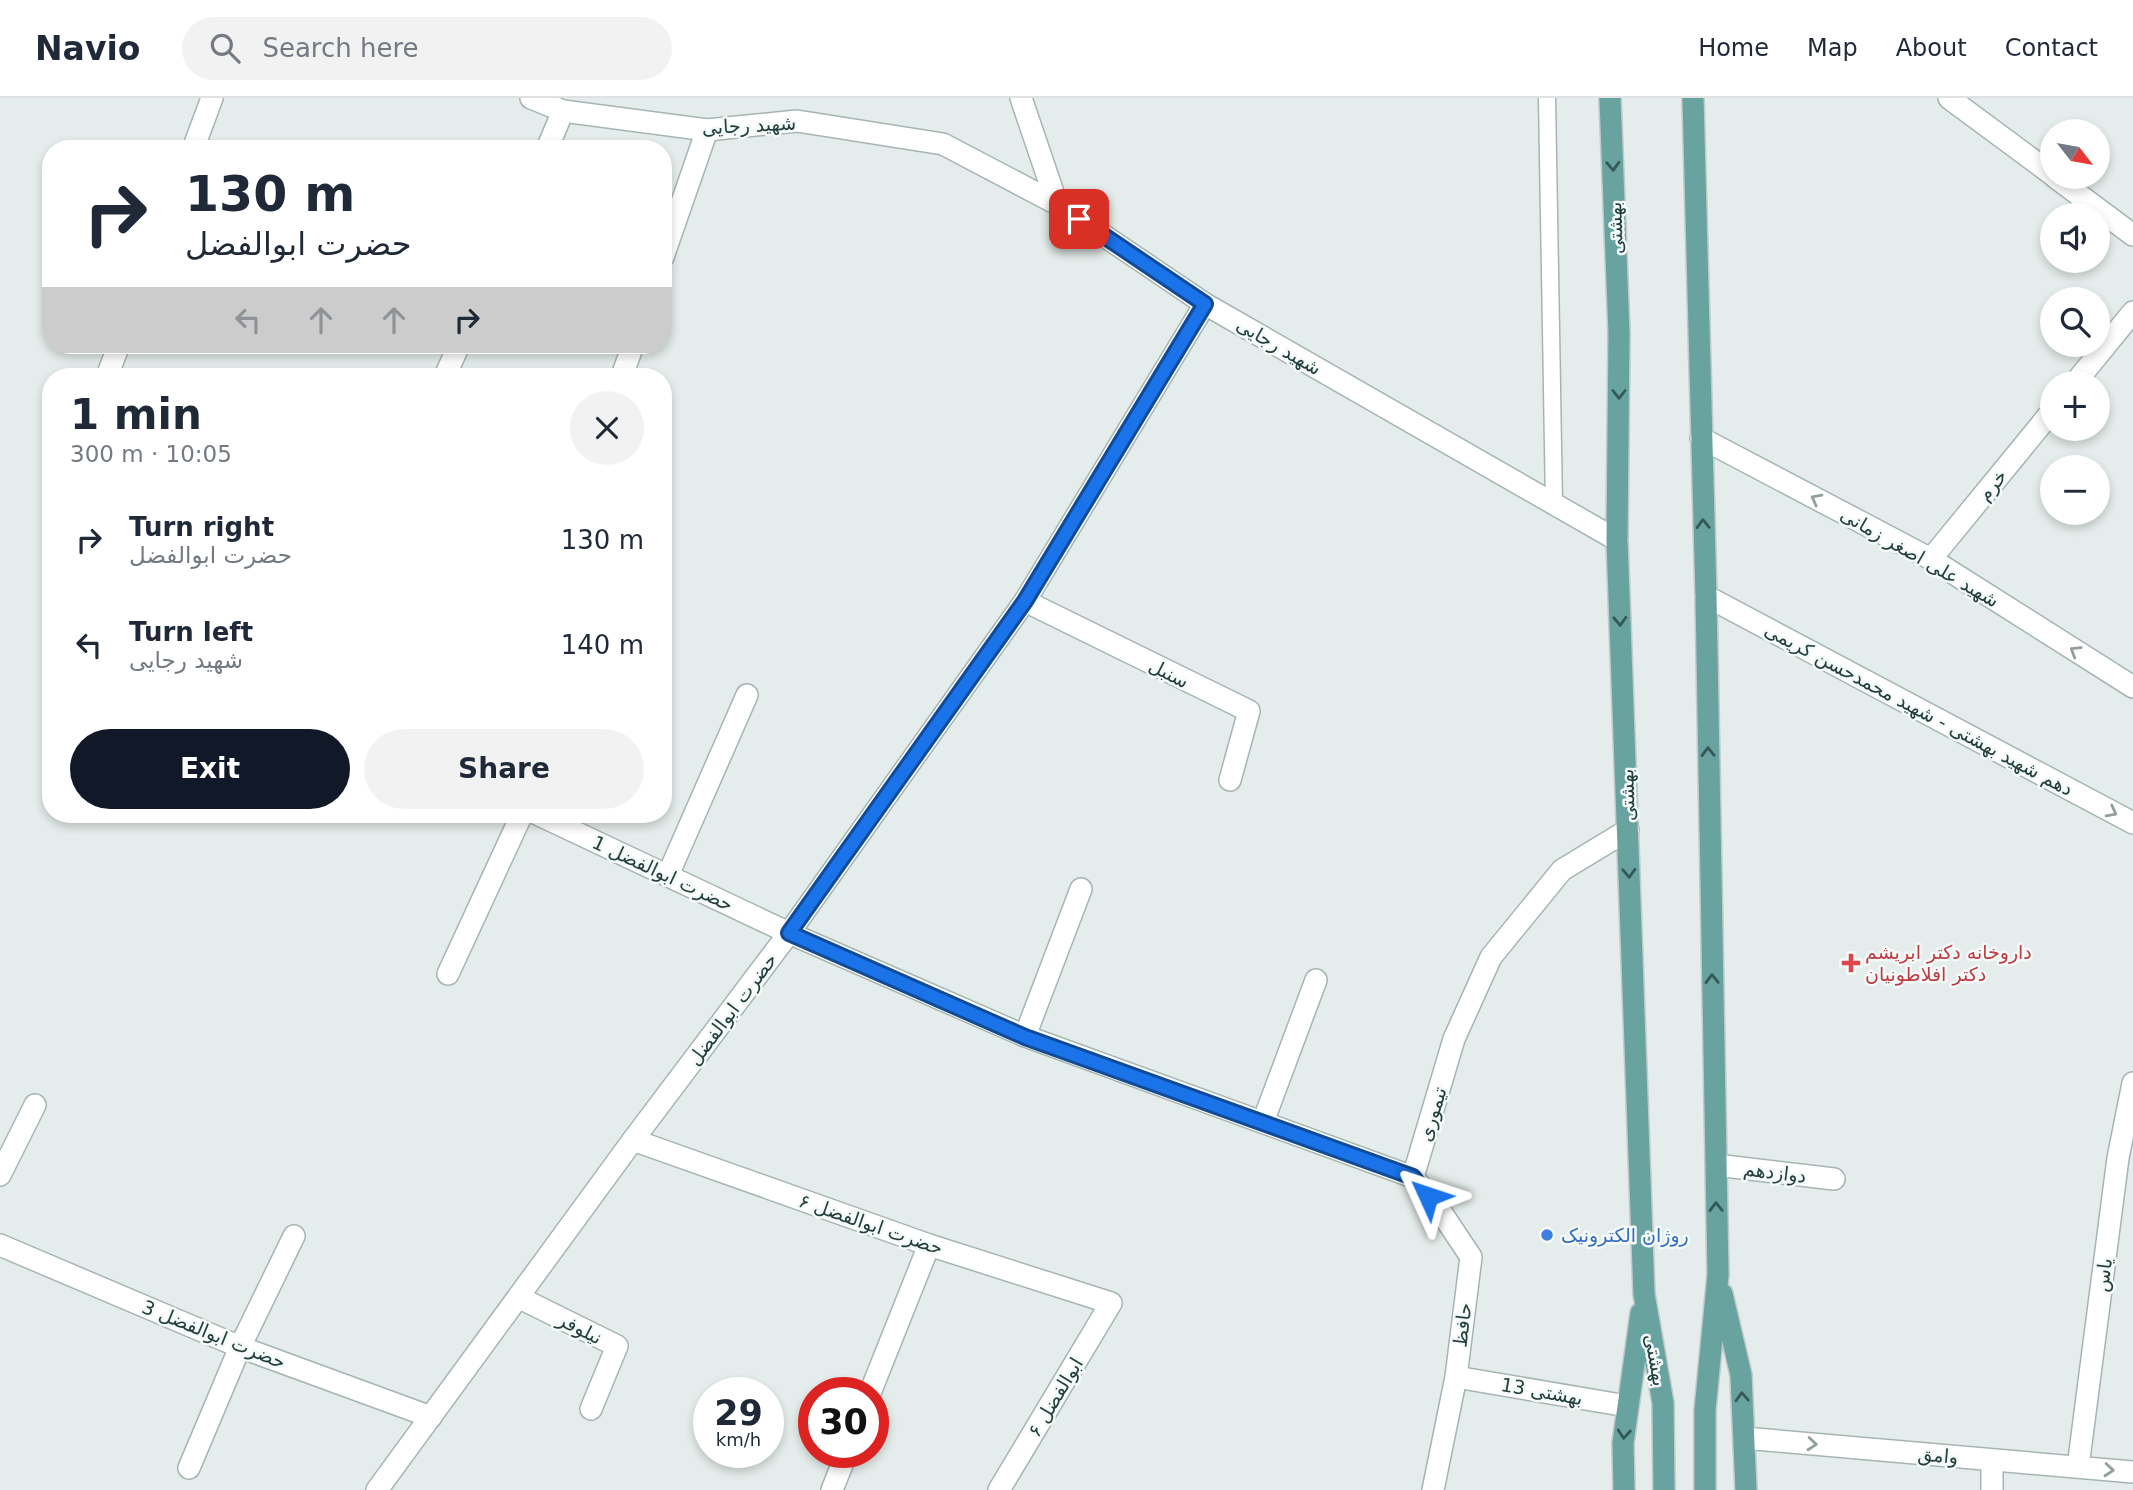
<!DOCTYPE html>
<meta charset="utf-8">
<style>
:root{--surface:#fff;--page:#f2f2f3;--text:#1f2937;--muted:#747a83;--line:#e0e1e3;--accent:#111827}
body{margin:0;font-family:"DejaVu Sans","Noto Sans Arabic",sans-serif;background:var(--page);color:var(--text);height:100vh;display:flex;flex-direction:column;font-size:26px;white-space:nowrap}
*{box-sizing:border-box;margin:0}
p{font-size:23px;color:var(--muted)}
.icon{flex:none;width:38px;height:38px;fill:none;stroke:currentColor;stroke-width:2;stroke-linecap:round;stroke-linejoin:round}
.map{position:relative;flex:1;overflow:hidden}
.drawer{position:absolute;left:42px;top:270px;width:630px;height:455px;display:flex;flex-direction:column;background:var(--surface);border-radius:28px;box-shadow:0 4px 10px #0003}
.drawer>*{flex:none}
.banner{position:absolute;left:42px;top:42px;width:630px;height:214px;border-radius:28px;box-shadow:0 4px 10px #0003;background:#fff;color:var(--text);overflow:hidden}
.needle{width:46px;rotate:121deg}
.controls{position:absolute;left:2040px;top:21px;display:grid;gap:14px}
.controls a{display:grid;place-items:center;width:70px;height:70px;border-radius:50%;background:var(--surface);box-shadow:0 4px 10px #0003;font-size:35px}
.speed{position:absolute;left:693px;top:1279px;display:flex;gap:14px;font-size:35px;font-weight:700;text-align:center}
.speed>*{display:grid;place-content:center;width:91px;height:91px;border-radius:50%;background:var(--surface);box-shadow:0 4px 10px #0003;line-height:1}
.speed small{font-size:18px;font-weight:400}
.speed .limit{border:10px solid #d22;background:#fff;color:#111}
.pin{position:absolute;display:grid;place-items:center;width:60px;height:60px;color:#fff;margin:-30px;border-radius:14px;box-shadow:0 4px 10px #0006}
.me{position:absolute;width:77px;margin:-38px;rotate:312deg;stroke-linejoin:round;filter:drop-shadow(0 0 5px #0008)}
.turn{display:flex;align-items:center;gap:24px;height:147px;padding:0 28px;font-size:32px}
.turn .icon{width:91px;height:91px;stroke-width:2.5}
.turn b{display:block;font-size:49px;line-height:60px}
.lanes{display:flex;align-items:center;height:66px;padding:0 28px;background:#0003;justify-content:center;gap:35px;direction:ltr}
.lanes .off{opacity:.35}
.round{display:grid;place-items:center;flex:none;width:74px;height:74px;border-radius:37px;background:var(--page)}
.headline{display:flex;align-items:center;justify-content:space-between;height:119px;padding:0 28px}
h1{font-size:42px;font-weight:600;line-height:52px}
.primary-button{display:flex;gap:14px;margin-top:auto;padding:14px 28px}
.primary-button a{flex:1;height:80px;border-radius:42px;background:var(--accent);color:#fff;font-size:28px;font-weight:600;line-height:80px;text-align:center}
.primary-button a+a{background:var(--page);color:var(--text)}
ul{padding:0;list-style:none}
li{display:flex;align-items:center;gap:21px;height:105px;padding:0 28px}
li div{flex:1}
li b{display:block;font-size:26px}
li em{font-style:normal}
header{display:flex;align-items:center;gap:42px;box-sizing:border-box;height:98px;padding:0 35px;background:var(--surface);border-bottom:2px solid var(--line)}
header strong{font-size:33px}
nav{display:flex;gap:38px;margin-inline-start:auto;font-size:24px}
.search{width:490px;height:63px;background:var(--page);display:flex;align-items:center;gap:18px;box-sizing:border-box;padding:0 24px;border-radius:38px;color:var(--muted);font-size:26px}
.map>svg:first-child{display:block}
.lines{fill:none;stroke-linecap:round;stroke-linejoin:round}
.lane-casing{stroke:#a6b5b3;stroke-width:19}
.street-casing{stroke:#a6b5b3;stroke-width:24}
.primary-casing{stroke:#c1c9c9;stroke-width:24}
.lane{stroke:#fff;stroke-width:16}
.street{stroke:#fff;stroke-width:21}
.primary{stroke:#68a39f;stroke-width:21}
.oneway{stroke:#345856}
.oneway2{stroke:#919f9e}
.route-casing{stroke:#114b97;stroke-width:18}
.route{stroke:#1a73e8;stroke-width:12}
.health-dot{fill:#e0444e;stroke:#f4faf8;stroke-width:2.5}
.shop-dot{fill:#3f7fe0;stroke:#f4faf8;stroke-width:2.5}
.labels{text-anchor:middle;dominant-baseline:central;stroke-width:5;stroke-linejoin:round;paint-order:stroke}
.street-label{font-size:19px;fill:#233f3d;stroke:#f4faf8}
.health-label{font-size:19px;fill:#be3a42;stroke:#f4faf8;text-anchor:start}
.shop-label{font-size:19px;fill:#366cbe;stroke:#f4faf8;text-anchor:start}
</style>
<header>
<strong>Navio</strong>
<div class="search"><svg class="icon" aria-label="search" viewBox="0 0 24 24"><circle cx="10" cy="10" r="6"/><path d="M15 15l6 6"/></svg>Search here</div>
<nav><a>Home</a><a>Map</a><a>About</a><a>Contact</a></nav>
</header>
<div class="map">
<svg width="2133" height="1392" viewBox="0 0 2133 1392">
<rect width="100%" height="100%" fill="#e4edeb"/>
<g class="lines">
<g class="lane-casing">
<polyline id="lane" points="1547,0 1554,406"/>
</g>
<g class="street-casing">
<g id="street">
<polyline points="531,0 563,13 707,32 797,23 943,46 1057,106 1205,206 1617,442"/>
<polyline points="1021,0 1057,106"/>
<polyline points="1949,0 2053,77"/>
<polyline points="193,51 212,0"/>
<polyline points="547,51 563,13"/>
<polyline points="2055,79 2133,137"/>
<polyline points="663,159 707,32"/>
<polyline points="107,278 119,247"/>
<polyline points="445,278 459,247"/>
<polyline points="622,278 633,247"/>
<polyline points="2075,285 2133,214"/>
<polyline points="1701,340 1931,461 2133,589"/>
<polyline points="1931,461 2053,312"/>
<polyline points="1706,498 2133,725"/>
<polyline points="1025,503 1249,613 1230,682"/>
<polyline points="537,716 789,835 1025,938 1413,1079"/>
<polyline points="668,777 747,597"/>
<polyline points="448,876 522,716"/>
<polyline points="1025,938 1081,791"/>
<polyline points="1263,1024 1316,882"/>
<polyline points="633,1042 929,1147 1111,1205 999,1392"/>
<polyline points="1716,1067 1834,1081"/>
<polyline points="0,1077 35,1007"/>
<polyline points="1413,1079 1454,941 1491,859 1562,772 1628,732"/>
<polyline points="1413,1079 1443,1117 1471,1159 1456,1279 1433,1392"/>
<polyline points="0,1147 240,1249 431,1319"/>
<polyline points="520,1200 617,1248 591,1311"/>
<polyline points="1456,1279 1627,1308"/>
<polyline points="870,1295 929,1147"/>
<polyline points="1744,1340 2133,1374"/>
<polyline points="2078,1369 2118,1060 2133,985"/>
<polyline points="189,1370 240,1249 294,1138"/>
<polyline points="377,1392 633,1042 789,835 1025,503 1205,206"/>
<polyline points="832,1392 847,1354"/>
<polyline points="1992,1392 1992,1362"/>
</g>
</g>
<g class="primary-casing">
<g id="primary">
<polyline points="1610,0 1619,235 1617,442 1644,1196 1663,1305 1664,1392"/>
<polyline points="1693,0 1706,498 1718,1177 1705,1312 1705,1392"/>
<polyline points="1722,1196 1741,1277 1746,1392"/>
<polyline points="1624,1392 1623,1345 1641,1215"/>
</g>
</g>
<use href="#lane" class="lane"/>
<use href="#street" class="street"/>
<use href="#primary" class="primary"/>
</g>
<defs><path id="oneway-chevron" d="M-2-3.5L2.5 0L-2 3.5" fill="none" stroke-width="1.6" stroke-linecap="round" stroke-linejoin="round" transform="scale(1.75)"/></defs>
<g class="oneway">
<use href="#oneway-chevron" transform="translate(1613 68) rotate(88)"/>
<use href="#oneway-chevron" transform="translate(1619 296) rotate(90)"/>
<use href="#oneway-chevron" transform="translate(1703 426) rotate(-92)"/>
<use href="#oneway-chevron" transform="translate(1620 523) rotate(88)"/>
<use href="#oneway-chevron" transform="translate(1708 654) rotate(-91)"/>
<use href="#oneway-chevron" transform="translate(1629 775) rotate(88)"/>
<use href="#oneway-chevron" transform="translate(1712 881) rotate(-91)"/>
<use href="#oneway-chevron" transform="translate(1716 1109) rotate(-91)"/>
<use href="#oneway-chevron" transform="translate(1742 1299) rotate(-93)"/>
<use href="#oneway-chevron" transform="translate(1624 1336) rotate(95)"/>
</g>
<g class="oneway2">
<use href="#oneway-chevron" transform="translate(1816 401) rotate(-152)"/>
<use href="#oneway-chevron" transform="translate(2075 553) rotate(-148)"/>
<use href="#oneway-chevron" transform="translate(2112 714) rotate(28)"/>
<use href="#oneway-chevron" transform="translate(1812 1346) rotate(5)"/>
<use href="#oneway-chevron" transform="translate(2109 1372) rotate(5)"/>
</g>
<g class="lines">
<g class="route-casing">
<polyline id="route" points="1079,121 1205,206 1025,503 789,835 1025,939 1413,1079 1428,1098"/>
</g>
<use href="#route" class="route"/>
</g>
<path class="health-dot" d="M1847.5 854.5h7v7h7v7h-7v7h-7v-7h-7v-7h7z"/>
<circle class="shop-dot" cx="1547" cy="1137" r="7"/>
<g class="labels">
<g class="street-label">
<text transform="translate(749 27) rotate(-3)">شهید رجایی</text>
<text transform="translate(1615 130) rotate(-92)">بهشتی</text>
<text transform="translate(1279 248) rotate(30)">شهید رجایی</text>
<text transform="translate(1992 387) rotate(-51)">خرم</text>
<text transform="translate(1920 459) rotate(30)">شهید علی اصغر زمانی</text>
<text transform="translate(1169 575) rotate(27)">سنبل</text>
<text transform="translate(1919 611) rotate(28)">دهم شهید بهشتی - شهید محمدحسن کریمی</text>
<text transform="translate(1627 697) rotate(-92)">بهشتی</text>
<text transform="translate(663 775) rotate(25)">حضرت ابوالفضل 1</text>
<text transform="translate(732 911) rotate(-53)">حضرت ابوالفضل</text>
<text transform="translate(1432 1016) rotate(-73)">تیموری</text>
<text transform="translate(1775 1074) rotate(7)">دوازدهم</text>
<text transform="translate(871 1126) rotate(19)">حضرت ابوالفضل ۶</text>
<text transform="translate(2103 1177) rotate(-83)">یاس</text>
<text transform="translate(1462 1227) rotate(-83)">حافظ</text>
<text transform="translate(580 1230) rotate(27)">نیلوفر</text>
<text transform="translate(214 1236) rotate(22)">حضرت ابوالفضل 3</text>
<text transform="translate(1656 1262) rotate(80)">بهشتی</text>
<text transform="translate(1542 1293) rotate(10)">بهشتی 13</text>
<text transform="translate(1055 1299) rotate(-59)">ابوالفضل ۶</text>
<text transform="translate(1938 1357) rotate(5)">وامق</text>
</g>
<g class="health-label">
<text x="1865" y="854">داروخانه دکتر ابریشم<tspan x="1865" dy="22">دکتر افلاطونیان</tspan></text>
</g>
<g class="shop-label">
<text x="1561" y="1137">روژان الکترونیک</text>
</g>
</g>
</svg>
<div class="controls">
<a><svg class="needle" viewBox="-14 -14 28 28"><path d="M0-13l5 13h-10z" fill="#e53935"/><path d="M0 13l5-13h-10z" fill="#747a83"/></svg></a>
<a><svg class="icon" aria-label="sound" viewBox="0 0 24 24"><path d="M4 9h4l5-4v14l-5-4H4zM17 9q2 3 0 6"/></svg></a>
<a><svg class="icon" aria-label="search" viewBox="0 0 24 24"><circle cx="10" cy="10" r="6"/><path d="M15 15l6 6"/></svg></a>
<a>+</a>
<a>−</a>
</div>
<div class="speed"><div>29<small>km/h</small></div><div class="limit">30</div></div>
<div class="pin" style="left:1079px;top:121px;background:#d93025"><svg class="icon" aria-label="arrive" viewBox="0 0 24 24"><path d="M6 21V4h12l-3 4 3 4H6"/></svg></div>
<svg class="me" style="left:1428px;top:1098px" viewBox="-20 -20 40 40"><path d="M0-17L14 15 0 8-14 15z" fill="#1a73e8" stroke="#fff" stroke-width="4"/></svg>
<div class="banner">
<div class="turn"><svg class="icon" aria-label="right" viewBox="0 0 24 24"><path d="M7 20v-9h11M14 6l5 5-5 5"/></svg><div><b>130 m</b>حضرت ابوالفضل</div></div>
<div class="lanes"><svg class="icon off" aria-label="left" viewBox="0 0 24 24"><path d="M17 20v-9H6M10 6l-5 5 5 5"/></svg><svg class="icon off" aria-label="ahead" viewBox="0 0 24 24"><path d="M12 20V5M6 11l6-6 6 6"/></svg><svg class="icon off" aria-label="ahead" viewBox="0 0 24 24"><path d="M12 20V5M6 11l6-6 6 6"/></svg><svg class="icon" aria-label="right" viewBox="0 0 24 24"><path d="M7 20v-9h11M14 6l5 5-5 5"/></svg></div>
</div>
<section class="drawer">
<div class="headline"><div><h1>1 min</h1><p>300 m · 10:05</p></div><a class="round"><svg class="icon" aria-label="close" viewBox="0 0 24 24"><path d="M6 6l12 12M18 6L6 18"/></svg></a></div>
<ul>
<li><svg class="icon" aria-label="right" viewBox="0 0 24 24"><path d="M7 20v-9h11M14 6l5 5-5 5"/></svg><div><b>Turn right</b><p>حضرت ابوالفضل</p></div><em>130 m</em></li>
<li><svg class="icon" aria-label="left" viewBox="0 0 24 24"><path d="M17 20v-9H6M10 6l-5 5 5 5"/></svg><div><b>Turn left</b><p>شهید رجایی</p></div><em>140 m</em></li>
</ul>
<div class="primary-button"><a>Exit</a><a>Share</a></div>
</section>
</div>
